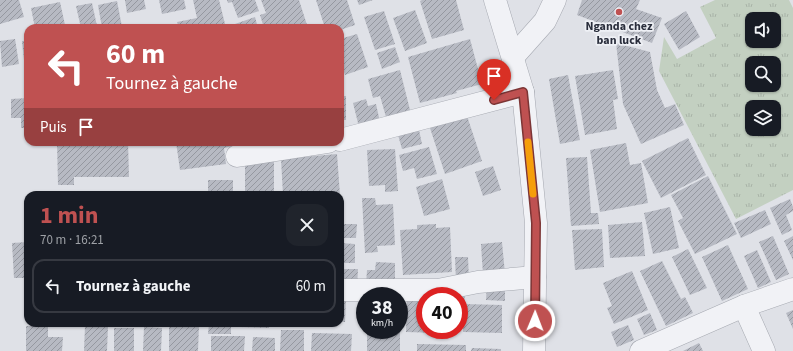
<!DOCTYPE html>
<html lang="fr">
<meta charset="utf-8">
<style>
:root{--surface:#171b24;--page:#20242c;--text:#f1f3f6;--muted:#9ea1a6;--line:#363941;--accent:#bf5151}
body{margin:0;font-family:"Source Sans 3",sans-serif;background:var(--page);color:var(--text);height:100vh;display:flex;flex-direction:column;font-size:15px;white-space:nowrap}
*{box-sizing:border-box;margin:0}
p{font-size:13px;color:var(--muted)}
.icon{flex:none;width:22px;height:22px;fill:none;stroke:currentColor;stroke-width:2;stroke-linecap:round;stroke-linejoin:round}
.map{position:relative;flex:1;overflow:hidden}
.side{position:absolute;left:24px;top:191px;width:320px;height:136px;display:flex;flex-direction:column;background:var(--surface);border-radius:12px;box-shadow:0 1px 3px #0004}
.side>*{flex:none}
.banner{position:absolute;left:24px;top:24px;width:320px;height:122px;border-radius:12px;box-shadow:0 1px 3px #0004;background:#bf5151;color:#fff;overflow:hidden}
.tools{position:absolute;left:745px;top:12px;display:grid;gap:8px}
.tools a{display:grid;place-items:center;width:36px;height:36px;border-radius:8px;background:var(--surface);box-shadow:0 1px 3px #0004;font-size:20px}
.speed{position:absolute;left:356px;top:287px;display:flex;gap:8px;font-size:20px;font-weight:700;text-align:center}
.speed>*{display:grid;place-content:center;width:52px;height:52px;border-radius:50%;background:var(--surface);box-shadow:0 1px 3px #0004;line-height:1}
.speed small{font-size:10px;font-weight:400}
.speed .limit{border:6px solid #d22;background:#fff;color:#111}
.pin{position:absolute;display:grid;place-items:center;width:34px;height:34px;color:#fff;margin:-41px -17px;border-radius:50% 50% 50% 0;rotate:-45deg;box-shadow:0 0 4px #0007}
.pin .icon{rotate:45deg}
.me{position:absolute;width:44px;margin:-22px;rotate:1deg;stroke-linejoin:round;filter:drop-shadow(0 0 3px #0008)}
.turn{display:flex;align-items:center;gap:14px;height:84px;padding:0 16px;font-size:18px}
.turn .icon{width:52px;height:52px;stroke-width:2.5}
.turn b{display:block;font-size:28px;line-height:34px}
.then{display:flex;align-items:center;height:38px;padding:0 16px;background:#0003;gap:8px;font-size:15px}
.round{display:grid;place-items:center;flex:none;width:42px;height:42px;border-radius:12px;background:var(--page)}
.headline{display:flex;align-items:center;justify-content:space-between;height:68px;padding:0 16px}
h1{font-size:24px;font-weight:700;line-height:30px;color:var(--accent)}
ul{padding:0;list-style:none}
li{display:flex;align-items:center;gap:12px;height:54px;margin:0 8px 6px;padding:0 8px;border:2px solid var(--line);border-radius:12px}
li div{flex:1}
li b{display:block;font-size:15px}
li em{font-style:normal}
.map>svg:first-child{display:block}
.grass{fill:url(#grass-tufts);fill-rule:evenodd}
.building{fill:url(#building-hatch)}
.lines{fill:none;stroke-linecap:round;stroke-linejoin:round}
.minor-casing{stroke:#a5a8b0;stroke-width:23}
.tertiary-casing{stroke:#a5a8b0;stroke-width:23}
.minor{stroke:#f1f2f6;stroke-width:22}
.tertiary{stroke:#f1f2f6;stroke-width:22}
.route-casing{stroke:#7c3535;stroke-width:10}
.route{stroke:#bf5151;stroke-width:7}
.slow{stroke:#f59e0b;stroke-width:7}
.poi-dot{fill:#bf5151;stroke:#eef0f5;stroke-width:1.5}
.labels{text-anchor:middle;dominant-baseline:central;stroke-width:3.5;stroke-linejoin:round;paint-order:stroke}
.poi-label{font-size:12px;font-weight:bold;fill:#2a2e3c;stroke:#eef0f5}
</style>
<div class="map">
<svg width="793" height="351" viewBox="0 0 793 351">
<defs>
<pattern id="grass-tufts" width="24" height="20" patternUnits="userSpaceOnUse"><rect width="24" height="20" fill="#c3d0c1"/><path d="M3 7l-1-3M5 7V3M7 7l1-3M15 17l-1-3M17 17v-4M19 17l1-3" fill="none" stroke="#a8b3a7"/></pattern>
<pattern id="building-hatch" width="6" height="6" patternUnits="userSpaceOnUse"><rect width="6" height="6" fill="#b7bac3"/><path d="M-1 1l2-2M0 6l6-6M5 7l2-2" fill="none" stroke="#9598a0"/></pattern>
</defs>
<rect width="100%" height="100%" fill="#dfe1e7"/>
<path class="grass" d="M715,0h74l4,8v182l-57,29 -77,-148 5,-34 13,22 39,-21 -16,-31zM752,19h22v22h-22zM752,63h22v22h-22zM752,107h22v22h-22z"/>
<g class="building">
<polygon points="0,0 19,0 24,17 0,24"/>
<polygon points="125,0 144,0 146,9 127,13"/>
<polygon points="159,0 184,0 186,9 162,14"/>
<polygon points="193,0 219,0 226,28 179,28 177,22 197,18"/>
<polygon points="227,0 255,0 259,11 238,18 232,2 228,3"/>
<polygon points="261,0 299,0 308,28 264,28 260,15 266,13"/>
<polygon points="316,0 347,0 355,25 340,30 340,28 325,28"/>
<polygon points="357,0 373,0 359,5"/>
<polygon points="422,0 456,0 464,30 432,39 420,1"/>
<polygon points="582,0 640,0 636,9 662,18 652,43 577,15"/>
<polygon points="117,1 122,27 102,28 98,5"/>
<polygon points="60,2 65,25 52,28 35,28 31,8"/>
<polygon points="92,3 97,26 81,28 76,6"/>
<polygon points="415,10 427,43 405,51 393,18"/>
<polygon points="384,11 395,44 375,50 364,17"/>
<polygon points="686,11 700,37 679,50 664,24"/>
<polygon points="255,17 258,28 236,28 235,24"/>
<polygon points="357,34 368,67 345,75 340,61 340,39"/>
<polygon points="15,39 19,64 2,67 0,41"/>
<polygon points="470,39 482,84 456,91 457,93 420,103 408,57"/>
<polygon points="22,41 28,41 28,79 26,79"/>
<polygon points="616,43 650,52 657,90 665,108 675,104 684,125 641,144 623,104"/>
<polygon points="395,47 400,62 382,69 377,53"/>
<polygon points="400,70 410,110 386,117 380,96 373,98 368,79"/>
<polygon points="613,70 618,99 613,100 617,129 585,135 575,76"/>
<polygon points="568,75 580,140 560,144 549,79"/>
<rect x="340" y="96" width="6" height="24"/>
<polygon points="28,98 28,128 21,128 21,118 11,118 11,99"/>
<polygon points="366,99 368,106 376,104 380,122 359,127 353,103"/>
<polygon points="466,113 482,161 445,174 429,125"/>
<polygon points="419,130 422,144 402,149 398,135"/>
<polygon points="688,138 706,175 661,198 642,161"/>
<polygon points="57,142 128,142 129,177 74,177 74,185 58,185"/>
<polygon points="176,142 231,142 232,146 224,148 226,164 180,170"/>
<polygon points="626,143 630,165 641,163 648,203 600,212 590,150"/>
<polygon points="429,147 437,174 417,179 414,168 403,171 399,155"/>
<polygon points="395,149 398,191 385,192 385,185 369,186 367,150"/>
<polygon points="337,154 340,195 317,195 316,193 283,195 281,159"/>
<polygon points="587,157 591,213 598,213 599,224 571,226 566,158"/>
<polygon points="274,160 274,195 245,195 245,161"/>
<polygon points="493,166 501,190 483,196 475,172"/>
<polygon points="708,176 737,234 695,254 678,221 683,218 671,195"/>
<polygon points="442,179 450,209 424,216 416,187"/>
<polygon points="208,180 233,180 233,193 208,194"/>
<rect x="169" y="193" width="28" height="2"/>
<polygon points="362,198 375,198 376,205 393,204 395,245 377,246 378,252 365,253"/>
<polygon points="790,199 793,207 793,211 786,215 792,230 782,235 770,208"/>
<polygon points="670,207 679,248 653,254 644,213"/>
<polygon points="765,210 771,224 741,238 734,223"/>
<polygon points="642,222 645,256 610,258 608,225"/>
<polygon points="340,224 357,224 356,238 340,238"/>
<polygon points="436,224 436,228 450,227 452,272 403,275 400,230 417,229 417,225"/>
<polygon points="602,229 604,267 575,270 572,230"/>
<polygon points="773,236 789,274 776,280 759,242"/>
<polygon points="793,236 793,260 784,241"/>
<polygon points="28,242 28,278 14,278 12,243"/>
<polygon points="502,242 505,274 483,275 481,244"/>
<polygon points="340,243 355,244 355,263 340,263"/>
<polygon points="728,245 748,289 722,301 702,257"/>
<polygon points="688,249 707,288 690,295 672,257"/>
<polygon points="757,250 771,282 758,288 744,256"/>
<polygon points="455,257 468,257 469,281 456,282"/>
<polygon points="662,261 681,299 685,297 693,313 666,326 640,271"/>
<polygon points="376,262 395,263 395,285 366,285 367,270 375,270"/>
<polygon points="340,269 358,269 357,288 340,288"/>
<polygon points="632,271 648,310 614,324 607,308 612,306 603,283"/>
<polygon points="487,284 505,285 505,301 486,300"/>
<polygon points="465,293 464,304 502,305 502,333 463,332 464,315 459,314 459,296"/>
<polygon points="407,294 425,296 425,330 437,330 437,333 406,332"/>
<polygon points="362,295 365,295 365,316 361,315"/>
<polygon points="340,297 346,297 345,322 340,322"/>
<polygon points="793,310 793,329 786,313"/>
<polygon points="650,313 657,330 644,335 637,319"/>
<polygon points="209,323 231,323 231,334 208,334"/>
<polygon points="240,323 269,323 269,328 240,327"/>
<polygon points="169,324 199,325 198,351 169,351"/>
<polygon points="628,325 634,340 617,347 611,332"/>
<polygon points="26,326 48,326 48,337 63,337 62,351 26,351"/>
<polygon points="85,326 108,326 107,351 84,351"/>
<polygon points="144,327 162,328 161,351 143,351"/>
<rect x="114" y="328" width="20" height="23"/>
<polygon points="281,330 304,330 304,351 280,351"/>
<rect x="367" y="330" width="33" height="21"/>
<polygon points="312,333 352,334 351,351 311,351"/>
<polygon points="211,336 245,336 244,351 211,351"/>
<polygon points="253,337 275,338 275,351 252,351"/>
<polygon points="699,343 703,351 683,351"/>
<polygon points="417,344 466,345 466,351 417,351"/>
<polygon points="472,348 501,349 501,351 471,351"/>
</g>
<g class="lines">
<g class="minor-casing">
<g id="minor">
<polyline points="513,57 545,21 555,0"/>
<polyline points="340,140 523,92"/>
<polyline points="237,156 328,142"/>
<polyline points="340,290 438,290 478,282 535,277"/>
<polyline points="744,306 764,351"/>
<polyline points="641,351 744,306 793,289"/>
</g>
</g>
<g class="tertiary-casing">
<polyline id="tertiary" points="495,0 523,92 536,223 534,351"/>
</g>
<use href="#minor" class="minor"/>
<use href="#tertiary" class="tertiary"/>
</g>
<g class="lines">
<g class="route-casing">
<polyline id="route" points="494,100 523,92 536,223 535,321"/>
</g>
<use href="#route" class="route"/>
<polyline class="slow" points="528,142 533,194"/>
</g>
<circle class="poi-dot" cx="619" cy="12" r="4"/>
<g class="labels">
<g class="poi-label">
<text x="619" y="26">Nganda chez<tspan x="619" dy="14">ban luck</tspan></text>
</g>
</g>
</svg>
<div class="tools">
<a><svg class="icon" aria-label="sound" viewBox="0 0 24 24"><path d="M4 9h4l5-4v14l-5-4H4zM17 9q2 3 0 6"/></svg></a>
<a><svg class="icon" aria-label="search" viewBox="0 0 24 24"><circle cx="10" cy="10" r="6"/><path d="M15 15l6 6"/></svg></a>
<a><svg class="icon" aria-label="layers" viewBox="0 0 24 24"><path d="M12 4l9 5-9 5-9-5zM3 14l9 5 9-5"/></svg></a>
</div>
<div class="speed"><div>38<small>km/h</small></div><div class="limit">40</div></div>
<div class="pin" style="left:494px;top:100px;background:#d93025"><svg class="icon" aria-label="arrive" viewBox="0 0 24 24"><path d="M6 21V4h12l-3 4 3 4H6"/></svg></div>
<svg class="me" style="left:535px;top:321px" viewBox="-20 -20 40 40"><circle r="17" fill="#bf5151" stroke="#fff" stroke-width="3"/><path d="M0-11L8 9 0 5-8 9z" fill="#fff"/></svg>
<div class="banner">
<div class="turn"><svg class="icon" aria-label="left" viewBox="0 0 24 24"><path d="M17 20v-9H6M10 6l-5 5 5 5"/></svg><div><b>60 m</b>Tournez à gauche</div></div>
<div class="then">Puis<svg class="icon" aria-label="arrive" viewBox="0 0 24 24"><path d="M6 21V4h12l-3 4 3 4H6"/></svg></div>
</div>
<section class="side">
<div class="headline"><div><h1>1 min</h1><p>70 m · 16:21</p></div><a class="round"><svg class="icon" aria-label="close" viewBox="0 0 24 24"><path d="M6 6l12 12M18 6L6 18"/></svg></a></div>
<ul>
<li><svg class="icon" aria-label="left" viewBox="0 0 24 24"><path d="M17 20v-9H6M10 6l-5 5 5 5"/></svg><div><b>Tournez à gauche</b></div><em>60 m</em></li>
</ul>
</section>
</div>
